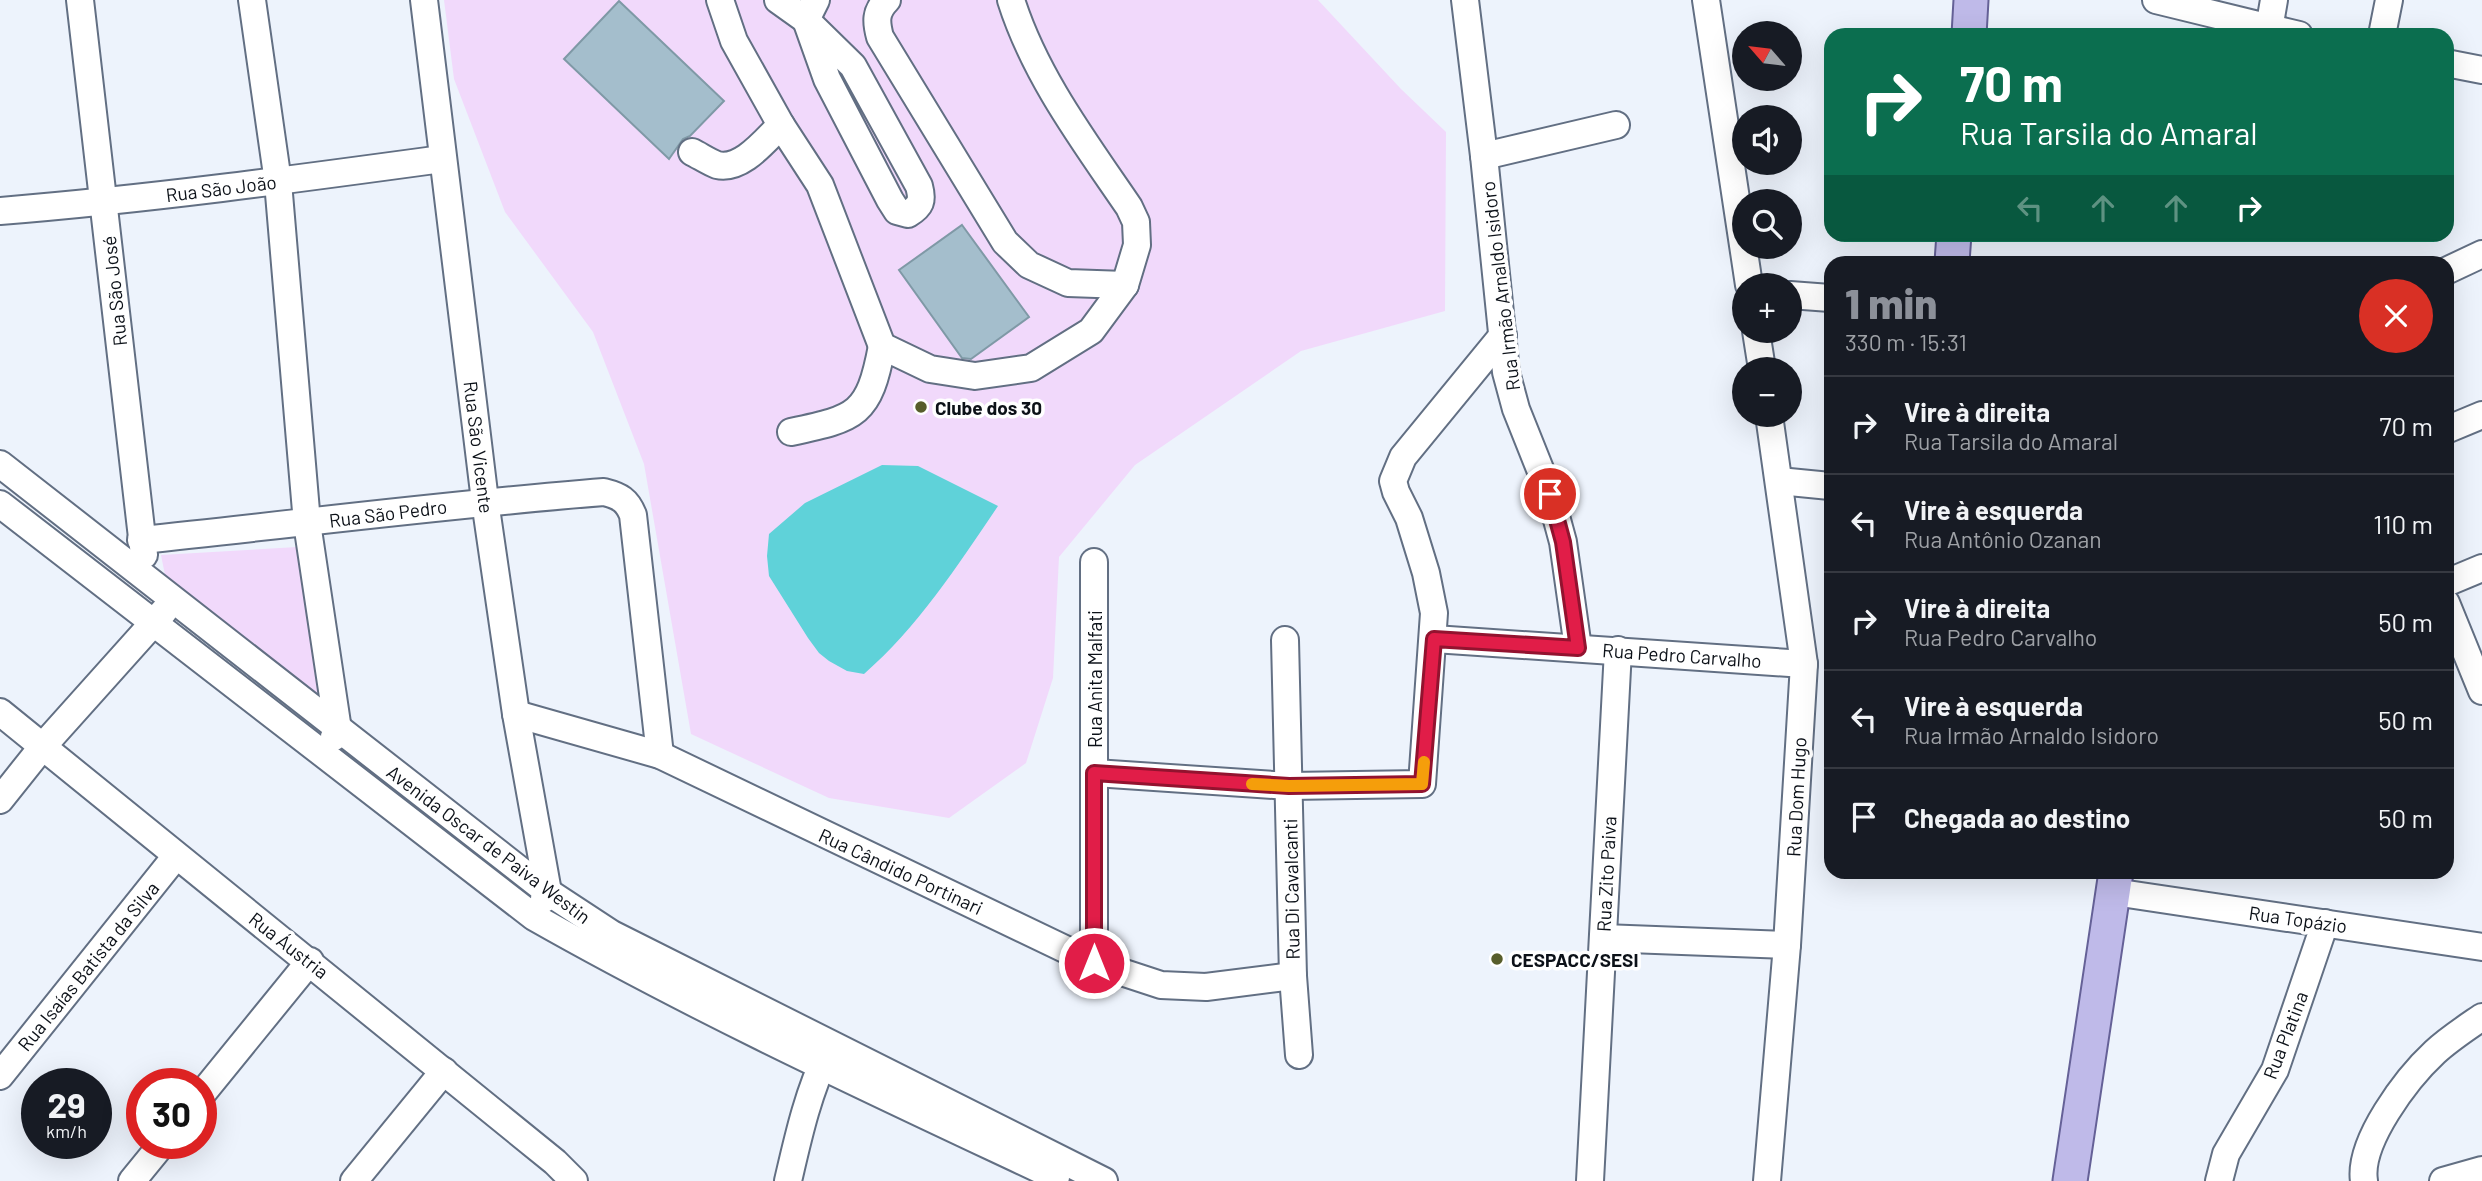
<!DOCTYPE html>
<html lang="pt">
<meta charset="utf-8">
<style>
:root{--surface:#171b24;--page:#20242c;--text:#f1f3f6;--muted:#9ea1a6;--line:#363941;--accent:#8c9099}
body{margin:0;font-family:Barlow,sans-serif;background:var(--page);color:var(--text);height:100vh;display:flex;flex-direction:column;font-size:26px;white-space:nowrap}
*{box-sizing:border-box;margin:0}
p{font-size:23px;color:var(--muted)}
.icon{flex:none;width:38px;height:38px;fill:none;stroke:currentColor;stroke-width:2;stroke-linecap:round;stroke-linejoin:round}
.map{position:relative;flex:1;overflow:hidden}
.panel{position:absolute;left:1824px;top:256px;width:630px;height:623px;display:flex;flex-direction:column;background:var(--surface);border-radius:21px;box-shadow:0 7px 28px #0002}
.panel>*{flex:none}
.hud{position:absolute;left:1824px;top:28px;width:630px;height:214px;border-radius:21px;box-shadow:0 7px 28px #0002;background:#0b6e4f;color:#fff;overflow:hidden}
.needle{width:46px;rotate:298deg}
.controls{position:absolute;left:1732px;top:21px;display:grid;gap:14px}
.controls a{display:grid;place-items:center;width:70px;height:70px;border-radius:50%;background:var(--surface);box-shadow:0 7px 28px #0002;font-size:35px}
.speed{position:absolute;left:21px;top:1068px;display:flex;gap:14px;font-size:35px;font-weight:700;text-align:center}
.speed>*{display:grid;place-content:center;width:91px;height:91px;border-radius:50%;background:var(--surface);box-shadow:0 7px 28px #0002;line-height:1}
.speed small{font-size:18px;font-weight:400}
.speed .limit{border:10px solid #d22;background:#fff;color:#111}
.pin{position:absolute;display:grid;place-items:center;width:60px;height:60px;color:#fff;margin:-30px;border:4px solid #fff;border-radius:50%;box-shadow:0 2px 7px #0007}
.me{position:absolute;width:77px;margin:-38px;rotate:0deg;stroke-linejoin:round;filter:drop-shadow(0 0 5px #0008)}
.turn{display:flex;align-items:center;gap:24px;height:147px;padding:0 21px;font-size:32px}
.turn .icon{width:91px;height:91px;stroke-width:2.5}
.turn b{display:block;font-size:49px;line-height:60px}
.lanes{display:flex;align-items:center;height:66px;padding:0 21px;background:#0003;justify-content:center;gap:35px;direction:ltr}
.lanes .off{opacity:.35}
.round{display:grid;place-items:center;flex:none;width:74px;height:74px;border-radius:37px;background:var(--page)}
.headline{display:flex;align-items:center;justify-content:space-between;height:119px;padding:0 21px}
h1{font-size:42px;font-weight:800;line-height:52px;color:var(--accent)}
ul{padding:0;list-style:none}
li{display:flex;align-items:center;gap:21px;height:98px;padding:0 21px;border-top:2px solid var(--line)}
li div{flex:1}
li b{display:block;font-size:26px}
li em{font-style:normal}
.map>svg:first-child{display:block}
.green{fill:#f1d9fb}
.water{fill:#5fd2d9}
.building{fill:#a4becc;stroke:#7f99a6;stroke-width:2}
.lines{fill:none;stroke-linecap:round;stroke-linejoin:round}
.minor-casing{stroke:#626f83;stroke-width:30}
.major-casing{stroke:#656197;stroke-width:37}
.minor{stroke:#fff;stroke-width:26}
.major{stroke:#bfbae9;stroke-width:33}
.route-casing{stroke:#92132f;stroke-width:18}
.route{stroke:#e11d48;stroke-width:12}
.slow{stroke:#f59e0b;stroke-width:12}
.poi-dot{fill:#575d2b;stroke:#fff;stroke-width:2.5}
.labels{text-anchor:middle;dominant-baseline:central;stroke-width:7;stroke-linejoin:round;paint-order:stroke}
.street-label{font-size:19px;fill:#0c1118;stroke:#fff}
.poi-label{font-size:19px;font-weight:bold;fill:#0c1118;stroke:#fff;text-anchor:start}
</style>
<div class="map">
<svg width="2482" height="1181" viewBox="0 0 2482 1181">
<rect width="100%" height="100%" fill="#edf3fc"/>
<g class="green">
<polygon points="444,0 1318,0 1401,89 1446,132 1445,311 1301,351 1135,465 1059,557 1053,678 1026,763 949,818 829,798 691,734 644,464 593,332 505,212 454,79"/>
<polygon points="297,547 318,696 166,580 161,555"/>
</g>
<path class="water" d="M882,465l36,1 80,40c-40,59 -80,121 -134,168l-17,-3 -18,-10 -10,-8 -11,-15 -39,-62 -2,-20 2,-22 36,-31z"/>
<g class="building">
<polygon points="619,1 724,101 690,136 683,139 669,159 564,59"/>
<polygon points="962,225 1029,317 971,359 962,358 899,270"/>
</g>
<g class="lines">
<g class="minor-casing">
<g id="minor">
<polyline points="80,0 144,555"/>
<polyline points="252,0 278,182 307,523 338,730 334,737"/>
<polyline points="424,0 485,501 516,714 548,892 544,899"/>
<path d="M720,0l14,41 47,84 39,60 62,161 48,23 45,7 56,-8 60,-37 34,-46 12,-40 -1,-23 -7,-15c-45,-66 -94,-131 -118,-207"/>
<polyline points="778,0 806,20 816,0"/>
<path d="M887,0c-12,12 -11,22 -7,37l125,205 24,23 39,18 57,2"/>
<polyline points="1465,0 1484,156 1506,372 1516,409 1550,494 1563,542 1578,648"/>
<polyline points="1706,0 1749,285"/>
<polyline points="2156,0 2299,35"/>
<path d="M806,20l47,46 66,120c4,15 2,20 -11,28l-11,-3 -7,-11 -63,-121z"/>
<polyline points="2269,29 2274,0"/>
<polyline points="2382,35 2389,0"/>
<polyline points="2446,63 2482,70"/>
<path d="M692,152c8,4 17,10 25,13 25,6 49,-26 64,-40"/>
<polyline points="1484,156 1616,125"/>
<path d="M0,211c148,-12 295,-32 442,-52"/>
<polyline points="2446,271 2482,254"/>
<polyline points="1790,295 1830,298"/>
<polyline points="1756,331 1762,369"/>
<polyline points="2446,430 2482,415"/>
<path d="M791,432c66,-14 78,-17 91,-86"/>
<polyline points="0,464 548,892 612,934 1104,1181"/>
<polyline points="1779,481 1830,486"/>
<path d="M0,504l534,413c169,96 346,177 522,260"/>
<path d="M141,540c155,-16 309,-36 463,-48 16,4 23,8 29,23l27,240"/>
<polyline points="2446,583 2482,568"/>
<polyline points="2446,603 2482,691"/>
<polyline points="1434,639 1804,664"/>
<polyline points="1285,640 1293,976 1299,1055"/>
<polyline points="0,712 555,1162 574,1181"/>
<polyline points="516,714 660,755 1094,963 1161,985 1206,987 1293,976"/>
<polyline points="1095,773 1289,786 1422,784 1434,613 1426,573 1409,518 1396,492 1393,481 1403,457 1503,335"/>
<polyline points="0,800 43,746 164,611"/>
<polyline points="2114,892 2482,947"/>
<polyline points="1603,938 1787,945"/>
<polyline points="1094,963 1094,562"/>
<polyline points="0,1076 176,856"/>
<polyline points="201,1095 310,961"/>
<polyline points="132,1181 163,1143"/>
<polyline points="354,1181 444,1071"/>
<path d="M788,1181c10,-43 20,-89 40,-129"/>
<polyline points="1590,1181 1618,650"/>
<polyline points="1767,1181 1787,945 1804,664 1769,415"/>
<polyline points="2219,1181 2226,1154 2275,1070 2325,923"/>
<path d="M2364,1181c-6,-39 43,-103 71,-129 14,-13 31,-24 47,-35"/>
<polyline points="2443,1181 2482,1170"/>
</g>
</g>
<g class="major-casing">
<g id="major">
<polyline points="1969,35 1971,0"/>
<polyline points="1952,262 1954,234"/>
<polyline points="2070,1181 2116,872"/>
</g>
</g>
<use href="#minor" class="minor"/>
<use href="#major" class="major"/>
</g>
<g class="lines">
<g class="route-casing">
<polyline id="route" points="1094,963 1094,773 1289,786 1422,784 1434,639 1578,648 1563,542 1550,494"/>
</g>
<use href="#route" class="route"/>
<polyline class="slow" points="1252,784 1289,786 1422,784 1424,762"/>
</g>
<g class="poi-dot">
<circle cx="921" cy="407" r="7"/>
<circle cx="1497" cy="959" r="7"/>
</g>
<g class="labels">
<g class="street-label">
<text transform="translate(221 188) rotate(-7)">Rua São João</text>
<text transform="translate(1500 286) rotate(-97)">Rua Irmão Arnaldo Isidoro</text>
<text transform="translate(114 291) rotate(-96)">Rua São José</text>
<text transform="translate(479 447) rotate(83)">Rua São Vicente</text>
<text transform="translate(388 513) rotate(-7)">Rua São Pedro</text>
<text transform="translate(1682 655) rotate(4)">Rua Pedro Carvalho</text>
<text transform="translate(1094 679) rotate(-90)">Rua Anita Malfati</text>
<text transform="translate(1796 797) rotate(-87)">Rua Dom Hugo</text>
<text transform="translate(489 844) rotate(37)">Avenida Oscar de Paiva Westin</text>
<text transform="translate(901 871) rotate(25)">Rua Cândido Portinari</text>
<text transform="translate(1606 874) rotate(-87)">Rua Zito Paiva</text>
<text transform="translate(1291 889) rotate(-91)">Rua Di Cavalcanti</text>
<text transform="translate(2298 919) rotate(8)">Rua Topázio</text>
<text transform="translate(289 945) rotate(38)">Rua Áustria</text>
<text transform="translate(88 966) rotate(-51)">Rua Isaías Batista da Silva</text>
<text transform="translate(2285 1035) rotate(-69)">Rua Platina</text>
</g>
<g class="poi-label">
<text x="935" y="407">Clube dos 30</text>
<text x="1511" y="959">CESPACC/SESI</text>
</g>
</g>
</svg>
<div class="controls">
<a><svg class="needle" viewBox="-14 -14 28 28"><path d="M0-13l5 13h-10z" fill="#e53935"/><path d="M0 13l5-13h-10z" fill="#9ea1a6"/></svg></a>
<a><svg class="icon" aria-label="sound" viewBox="0 0 24 24"><path d="M4 9h4l5-4v14l-5-4H4zM17 9q2 3 0 6"/></svg></a>
<a><svg class="icon" aria-label="search" viewBox="0 0 24 24"><circle cx="10" cy="10" r="6"/><path d="M15 15l6 6"/></svg></a>
<a>+</a>
<a>−</a>
</div>
<div class="speed"><div>29<small>km/h</small></div><div class="limit">30</div></div>
<div class="pin" style="left:1550px;top:494px;background:#d93025"><svg class="icon" aria-label="arrive" viewBox="0 0 24 24"><path d="M6 21V4h12l-3 4 3 4H6"/></svg></div>
<svg class="me" style="left:1094px;top:963px" viewBox="-20 -20 40 40"><circle r="17" fill="#e11d48" stroke="#fff" stroke-width="3"/><path d="M0-11L8 9 0 5-8 9z" fill="#fff"/></svg>
<div class="hud">
<div class="turn"><svg class="icon" aria-label="right" viewBox="0 0 24 24"><path d="M7 20v-9h11M14 6l5 5-5 5"/></svg><div><b>70 m</b>Rua Tarsila do Amaral</div></div>
<div class="lanes"><svg class="icon off" aria-label="left" viewBox="0 0 24 24"><path d="M17 20v-9H6M10 6l-5 5 5 5"/></svg><svg class="icon off" aria-label="ahead" viewBox="0 0 24 24"><path d="M12 20V5M6 11l6-6 6 6"/></svg><svg class="icon off" aria-label="ahead" viewBox="0 0 24 24"><path d="M12 20V5M6 11l6-6 6 6"/></svg><svg class="icon" aria-label="right" viewBox="0 0 24 24"><path d="M7 20v-9h11M14 6l5 5-5 5"/></svg></div>
</div>
<section class="panel">
<div class="headline"><div><h1>1 min</h1><p>330 m · 15:31</p></div><a class="round" style="background:#d93025;color:#fff"><svg class="icon" aria-label="close" viewBox="0 0 24 24"><path d="M6 6l12 12M18 6L6 18"/></svg></a></div>
<ul>
<li><svg class="icon" aria-label="right" viewBox="0 0 24 24"><path d="M7 20v-9h11M14 6l5 5-5 5"/></svg><div><b>Vire à direita</b><p>Rua Tarsila do Amaral</p></div><em>70 m</em></li>
<li><svg class="icon" aria-label="left" viewBox="0 0 24 24"><path d="M17 20v-9H6M10 6l-5 5 5 5"/></svg><div><b>Vire à esquerda</b><p>Rua Antônio Ozanan</p></div><em>110 m</em></li>
<li><svg class="icon" aria-label="right" viewBox="0 0 24 24"><path d="M7 20v-9h11M14 6l5 5-5 5"/></svg><div><b>Vire à direita</b><p>Rua Pedro Carvalho</p></div><em>50 m</em></li>
<li><svg class="icon" aria-label="left" viewBox="0 0 24 24"><path d="M17 20v-9H6M10 6l-5 5 5 5"/></svg><div><b>Vire à esquerda</b><p>Rua Irmão Arnaldo Isidoro</p></div><em>50 m</em></li>
<li><svg class="icon" aria-label="arrive" viewBox="0 0 24 24"><path d="M6 21V4h12l-3 4 3 4H6"/></svg><div><b>Chegada ao destino</b></div><em>50 m</em></li>
</ul>
</section>
</div>
